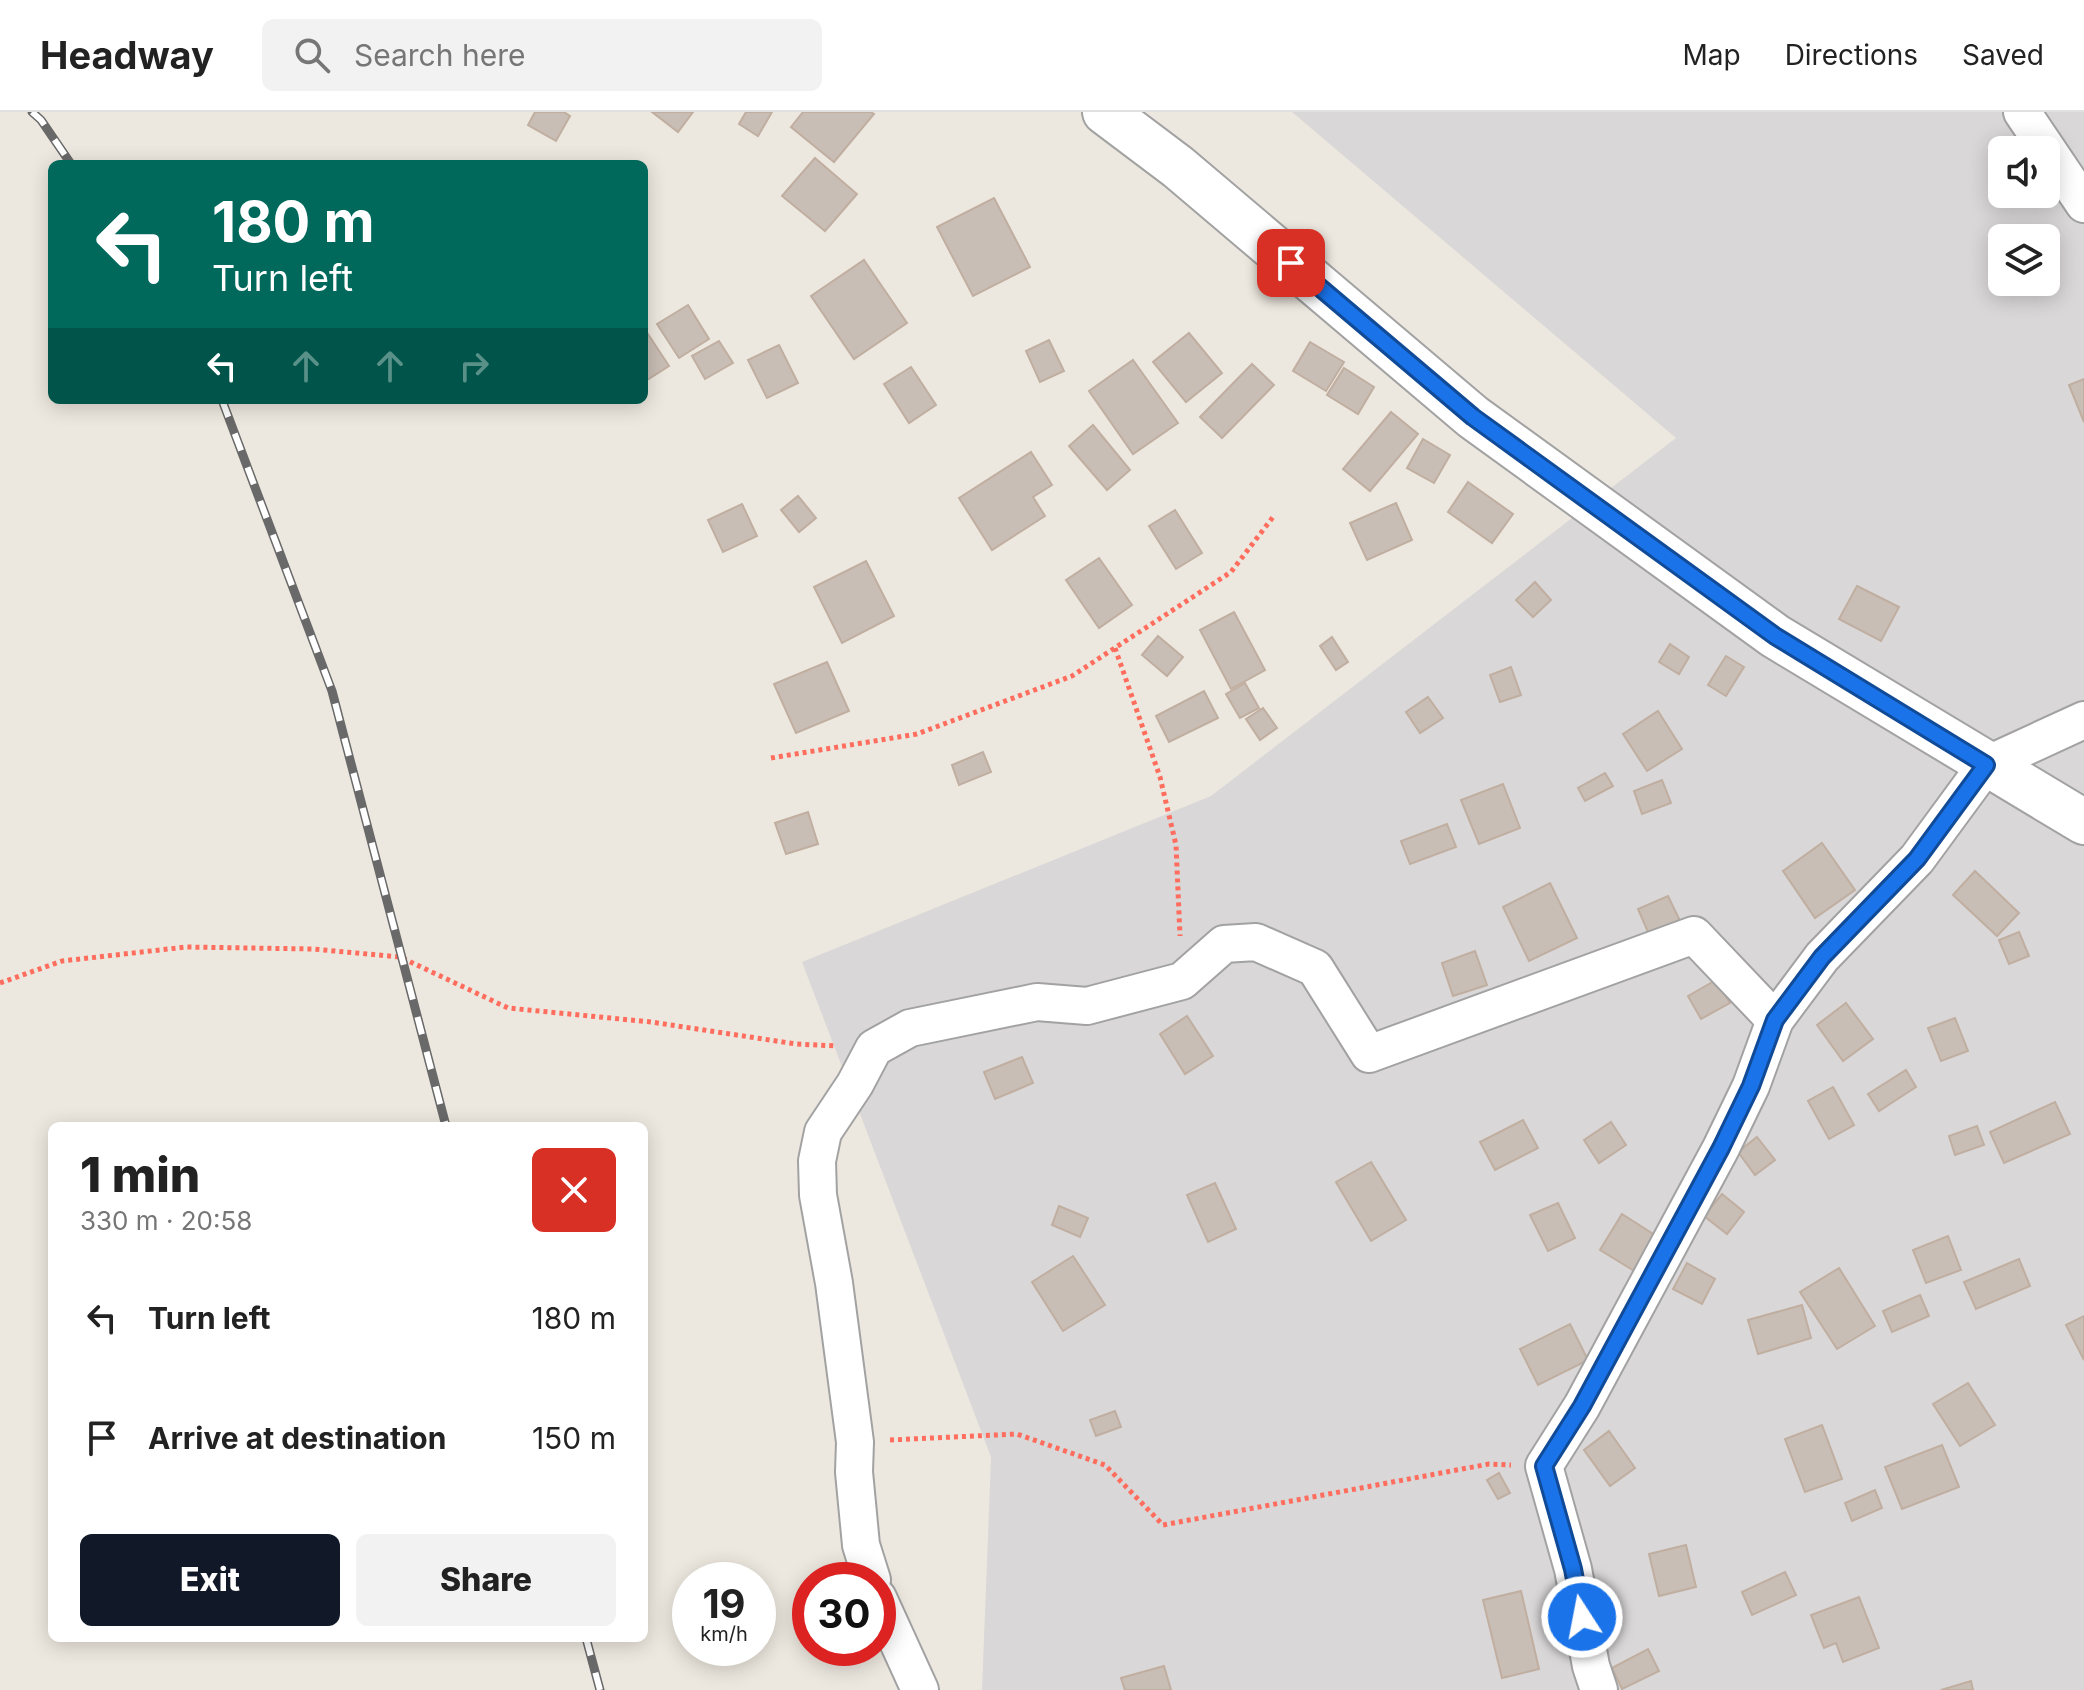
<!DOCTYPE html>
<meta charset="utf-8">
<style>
:root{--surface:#fff;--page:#f2f2f2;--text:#222;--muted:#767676;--line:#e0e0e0;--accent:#111827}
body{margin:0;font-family:Inter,sans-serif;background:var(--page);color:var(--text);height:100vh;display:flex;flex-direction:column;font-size:30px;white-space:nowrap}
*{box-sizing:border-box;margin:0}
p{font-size:26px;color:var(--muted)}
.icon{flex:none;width:44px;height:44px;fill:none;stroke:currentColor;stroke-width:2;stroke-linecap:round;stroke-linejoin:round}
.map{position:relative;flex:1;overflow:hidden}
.panel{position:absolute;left:48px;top:1010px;width:600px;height:520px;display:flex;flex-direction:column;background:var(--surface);border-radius:12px;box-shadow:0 4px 20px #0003}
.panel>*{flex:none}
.hud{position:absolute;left:48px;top:48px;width:600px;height:244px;border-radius:12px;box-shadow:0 4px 20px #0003;background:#00695c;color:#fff;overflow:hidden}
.buttons{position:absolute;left:1988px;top:24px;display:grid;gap:16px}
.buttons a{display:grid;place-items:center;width:72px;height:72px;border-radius:12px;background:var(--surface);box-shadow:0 4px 20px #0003;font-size:40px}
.speed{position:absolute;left:672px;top:1450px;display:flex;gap:16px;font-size:40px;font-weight:700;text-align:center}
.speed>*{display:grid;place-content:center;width:104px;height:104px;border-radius:50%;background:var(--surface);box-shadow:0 4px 20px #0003;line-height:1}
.speed small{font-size:20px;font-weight:400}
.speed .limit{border:12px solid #d22;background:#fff;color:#111}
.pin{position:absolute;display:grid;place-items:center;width:68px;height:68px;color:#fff;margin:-34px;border-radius:16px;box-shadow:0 4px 12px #0006}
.me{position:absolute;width:88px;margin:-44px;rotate:349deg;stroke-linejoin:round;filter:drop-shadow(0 0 6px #0008)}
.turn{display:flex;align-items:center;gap:28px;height:168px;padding:0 32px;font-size:36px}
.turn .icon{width:104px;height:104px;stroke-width:2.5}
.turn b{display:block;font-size:56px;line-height:68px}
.lanes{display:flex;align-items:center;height:76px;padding:0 32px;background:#0003;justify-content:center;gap:40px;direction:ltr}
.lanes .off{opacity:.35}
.round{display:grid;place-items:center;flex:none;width:84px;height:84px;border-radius:12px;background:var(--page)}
.summary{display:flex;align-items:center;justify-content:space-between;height:136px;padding:0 32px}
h1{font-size:48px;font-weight:800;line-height:60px}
.button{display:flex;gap:16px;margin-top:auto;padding:16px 32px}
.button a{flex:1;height:92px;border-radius:12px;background:var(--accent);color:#fff;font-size:32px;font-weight:800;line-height:92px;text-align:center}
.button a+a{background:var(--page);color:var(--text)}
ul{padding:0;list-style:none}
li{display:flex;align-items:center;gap:24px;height:120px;padding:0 32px}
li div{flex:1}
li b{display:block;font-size:30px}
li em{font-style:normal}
header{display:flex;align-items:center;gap:48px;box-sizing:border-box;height:112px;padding:0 40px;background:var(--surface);border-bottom:2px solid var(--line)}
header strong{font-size:38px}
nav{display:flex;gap:44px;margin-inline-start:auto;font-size:28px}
.search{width:560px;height:72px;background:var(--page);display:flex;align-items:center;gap:20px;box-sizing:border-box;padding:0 28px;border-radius:12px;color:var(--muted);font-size:30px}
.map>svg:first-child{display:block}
.residential{fill:#d9d7d7;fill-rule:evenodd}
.building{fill:#c9beb5;stroke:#c0aea0;stroke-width:2}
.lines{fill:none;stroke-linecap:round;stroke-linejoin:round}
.minor-casing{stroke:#a2a2a2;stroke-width:40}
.tertiary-casing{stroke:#a2a2a2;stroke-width:48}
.path{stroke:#ff6d5e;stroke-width:5;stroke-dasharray:4 4;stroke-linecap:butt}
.minor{stroke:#fff;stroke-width:36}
.tertiary{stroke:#fff;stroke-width:44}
.rail-casing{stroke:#696969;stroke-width:9}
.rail{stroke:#fff;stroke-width:6;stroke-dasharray:18;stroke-linecap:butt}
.route-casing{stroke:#114b97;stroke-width:20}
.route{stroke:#1a73e8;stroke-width:14}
</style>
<header>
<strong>Headway</strong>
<div class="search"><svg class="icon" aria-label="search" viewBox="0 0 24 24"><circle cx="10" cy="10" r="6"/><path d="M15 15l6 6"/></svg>Search here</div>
<nav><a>Map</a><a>Directions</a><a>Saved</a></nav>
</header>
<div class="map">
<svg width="2084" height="1578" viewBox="0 0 2084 1578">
<rect width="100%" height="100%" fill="#ede8df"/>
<path class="residential" d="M1292,0h792v1578h-1102l9,-233 -189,-495 409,-166 465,-358zM2002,38h44v44h-44zM2002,126h44v44h-44z"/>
<g class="building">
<polygon points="535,0 564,0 570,4 556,29 528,13"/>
<polygon points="652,0 693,0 678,20"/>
<polygon points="746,0 772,0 758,24 739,12"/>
<polygon points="803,0 871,0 874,2 834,50 791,15"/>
<polygon points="815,46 857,82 825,119 782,84"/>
<polygon points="994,86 1030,155 973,184 937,115"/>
<polygon points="864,148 907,211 854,247 811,184"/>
<polygon points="688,193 709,227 679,246 657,212"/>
<polygon points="644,216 669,254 644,270"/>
<polygon points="1189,221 1222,261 1186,290 1153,250"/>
<polygon points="1049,228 1064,259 1040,270 1026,239"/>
<polygon points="719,229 733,251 705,267 692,244"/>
<polygon points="1310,230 1344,250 1326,279 1293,259"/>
<polygon points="779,233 798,271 767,286 748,248"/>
<polygon points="1133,248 1178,311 1133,342 1089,279"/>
<polygon points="1252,252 1274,273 1222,326 1200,305"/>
<polygon points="911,255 936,293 909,311 884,272"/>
<polygon points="1344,256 1374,275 1358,302 1327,283"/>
<polygon points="2084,267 2084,310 2069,273"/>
<polygon points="1391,300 1418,322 1370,379 1343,357"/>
<polygon points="1093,313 1130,358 1107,378 1069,334"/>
<polygon points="1423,327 1450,343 1434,371 1407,356"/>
<polygon points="1031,340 1052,373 1033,385 1045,404 992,438 959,386"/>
<polygon points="1468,370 1513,402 1492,431 1448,400"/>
<polygon points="798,384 816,406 799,420 781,398"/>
<polygon points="1396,391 1412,428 1367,448 1350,411"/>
<polygon points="742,392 757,424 723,440 708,408"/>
<polygon points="1175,398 1202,441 1176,457 1149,414"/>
<polygon points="1099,446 1132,493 1099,516 1066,468"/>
<polygon points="866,449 894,504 842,531 814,475"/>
<polygon points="1535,470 1551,488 1533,505 1516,488"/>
<polygon points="1857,474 1899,495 1881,529 1839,507"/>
<polygon points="1234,500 1265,558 1231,577 1200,518"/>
<polygon points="1158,524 1183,545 1167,564 1142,543"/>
<polygon points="1332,525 1348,550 1336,558 1320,534"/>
<polygon points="1670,532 1689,545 1679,562 1659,550"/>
<polygon points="1726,544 1744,555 1726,584 1708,573"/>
<polygon points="827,550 849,599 796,621 774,572"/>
<polygon points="1511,555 1521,583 1500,590 1490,563"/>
<polygon points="1245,571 1259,596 1240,606 1226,582"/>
<polygon points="1204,579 1218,606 1169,630 1156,604"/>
<polygon points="1428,585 1443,606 1420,621 1406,600"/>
<polygon points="1263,596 1277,616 1260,628 1246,607"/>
<polygon points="1658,599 1682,637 1647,659 1623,622"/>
<polygon points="983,640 991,660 959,673 952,653"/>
<polygon points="1605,661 1613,674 1585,689 1578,676"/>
<polygon points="1662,668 1671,691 1642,702 1634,679"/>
<polygon points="1503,672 1520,716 1479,732 1461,688"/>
<polygon points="808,700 818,732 786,742 775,711"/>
<polygon points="1447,712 1456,735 1410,752 1401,729"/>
<polygon points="1822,731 1855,778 1815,806 1783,759"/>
<polygon points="1975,759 2019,801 1997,824 1953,783"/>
<polygon points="1550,771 1577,826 1529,849 1503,795"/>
<polygon points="1668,784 1682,813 1651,827 1638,797"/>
<polygon points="2019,820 2029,844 2009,852 1999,828"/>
<polygon points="1475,839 1487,873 1453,884 1442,851"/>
<polygon points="1716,868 1730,891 1701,907 1688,884"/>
<polygon points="1846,891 1873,927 1843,949 1817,913"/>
<polygon points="1187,904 1213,944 1185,962 1160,922"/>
<polygon points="1955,906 1968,939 1941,949 1928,916"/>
<polygon points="1022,945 1033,971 995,987 984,960"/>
<polygon points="1906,958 1916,975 1879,999 1868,982"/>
<polygon points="1833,975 1854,1013 1829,1027 1808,989"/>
<polygon points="2055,990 2070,1022 2004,1051 1990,1020"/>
<polygon points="1523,1008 1538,1036 1495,1058 1480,1030"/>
<polygon points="1611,1010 1626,1033 1599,1051 1584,1028"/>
<polygon points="1977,1014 1984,1033 1955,1043 1949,1024"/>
<polygon points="1757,1025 1775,1048 1755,1063 1738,1040"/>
<polygon points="1371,1050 1406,1108 1371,1129 1336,1070"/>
<polygon points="1215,1071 1236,1117 1208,1130 1187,1083"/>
<polygon points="1722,1082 1744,1100 1727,1122 1704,1104"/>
<polygon points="1558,1091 1575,1126 1548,1139 1530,1103"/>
<polygon points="1059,1094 1088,1106 1080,1125 1052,1113"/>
<polygon points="1622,1102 1658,1125 1636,1160 1600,1138"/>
<polygon points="1948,1124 1961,1158 1926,1171 1913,1138"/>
<polygon points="1073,1144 1105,1193 1063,1219 1032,1170"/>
<polygon points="2019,1147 2030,1174 1976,1197 1964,1170"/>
<polygon points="1687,1151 1715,1167 1702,1192 1673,1177"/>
<polygon points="1839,1156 1875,1214 1837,1237 1800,1180"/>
<polygon points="1920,1183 1929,1204 1892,1220 1883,1199"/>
<polygon points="1802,1193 1811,1226 1758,1242 1748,1208"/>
<polygon points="2084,1204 2084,1248 2066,1213"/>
<polygon points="1570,1212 1588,1248 1538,1273 1520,1237"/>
<polygon points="1968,1271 1995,1313 1960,1334 1933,1292"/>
<polygon points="1115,1299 1121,1315 1096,1324 1090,1308"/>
<polygon points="1822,1313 1842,1367 1805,1380 1785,1327"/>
<polygon points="1609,1319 1635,1356 1610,1374 1584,1338"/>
<polygon points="1942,1333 1959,1375 1902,1397 1885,1355"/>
<polygon points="1499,1361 1510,1381 1498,1387 1487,1368"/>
<polygon points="1875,1378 1882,1396 1852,1409 1845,1391"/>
<polygon points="1686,1433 1696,1475 1659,1484 1649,1442"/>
<polygon points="1785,1460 1796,1483 1752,1503 1742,1480"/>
<polygon points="1521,1479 1539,1557 1502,1566 1483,1488"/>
<polygon points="1859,1485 1879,1536 1843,1550 1836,1531 1824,1536 1811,1503"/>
<polygon points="1648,1537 1659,1559 1622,1577 1612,1556"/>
<polygon points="1164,1554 1171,1578 1125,1578 1121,1566"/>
<polygon points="1971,1569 1973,1578 1941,1578"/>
</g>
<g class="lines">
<g class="minor-casing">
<g id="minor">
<polyline points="2022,0 2084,92"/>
<polyline points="872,1468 861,1433 854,1360 855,1330 834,1171 818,1083 817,1049 823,1020 855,972 874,936 910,916 1037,890 1087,894 1182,869 1224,832 1256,830 1315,856 1369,942 1694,823 1775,908"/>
<polyline points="878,1486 920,1578"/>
<polyline points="1599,1578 1591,1554 1573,1457 1544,1354 1582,1294 1721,1036 1751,974 1775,908 1822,845 1917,747 1986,653 2084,608"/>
</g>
</g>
<g class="tertiary-casing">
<polyline id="tertiary" points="1105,0 1178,55 1473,305 1775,524 2084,710"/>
</g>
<g class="path">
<polyline points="1115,536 1160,665 1176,733 1180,824"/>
<polyline points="771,646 917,622 1072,564 1231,460 1273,405"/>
<polyline points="0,871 62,849 186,835 313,837 400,845 508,896 651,910 796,932 837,934"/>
<polyline points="890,1328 1017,1322 1105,1353 1163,1413 1489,1352 1511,1353"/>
</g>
<use href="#minor" class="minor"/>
<use href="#tertiary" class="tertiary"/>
<g class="rail-casing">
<g id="rail">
<polyline points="32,0 41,8 71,52"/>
<polyline points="222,288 332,579 446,1014"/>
<polyline points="586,1526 600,1578"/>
</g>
</g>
<use href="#rail" class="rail"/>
</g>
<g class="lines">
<g class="route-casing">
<polyline id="route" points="1291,151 1473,305 1775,524 1986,653 1917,747 1822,845 1775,908 1751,974 1721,1036 1582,1294 1544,1354 1573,1457 1582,1505"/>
</g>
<use href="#route" class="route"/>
</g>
</svg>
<div class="buttons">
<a><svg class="icon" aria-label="sound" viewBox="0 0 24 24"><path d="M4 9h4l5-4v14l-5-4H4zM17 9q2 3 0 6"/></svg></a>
<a><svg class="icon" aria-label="layers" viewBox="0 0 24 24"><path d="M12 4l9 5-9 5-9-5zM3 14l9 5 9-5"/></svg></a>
</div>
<div class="speed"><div>19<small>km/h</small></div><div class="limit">30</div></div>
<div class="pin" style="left:1291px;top:151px;background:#d93025"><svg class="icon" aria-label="arrive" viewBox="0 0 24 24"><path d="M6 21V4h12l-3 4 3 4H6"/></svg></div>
<svg class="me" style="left:1582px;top:1505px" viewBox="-20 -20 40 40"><circle r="17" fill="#1a73e8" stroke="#fff" stroke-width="3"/><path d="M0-11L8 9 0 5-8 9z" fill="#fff"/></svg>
<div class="hud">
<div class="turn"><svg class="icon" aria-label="left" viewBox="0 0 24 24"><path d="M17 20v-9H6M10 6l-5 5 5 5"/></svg><div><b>180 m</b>Turn left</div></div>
<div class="lanes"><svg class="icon" aria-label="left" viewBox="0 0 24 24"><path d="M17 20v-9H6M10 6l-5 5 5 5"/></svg><svg class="icon off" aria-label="ahead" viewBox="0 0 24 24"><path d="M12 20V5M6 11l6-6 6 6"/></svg><svg class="icon off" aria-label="ahead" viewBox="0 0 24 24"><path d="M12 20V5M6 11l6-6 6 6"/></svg><svg class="icon off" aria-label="right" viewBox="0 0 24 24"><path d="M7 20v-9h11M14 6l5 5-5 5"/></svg></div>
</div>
<section class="panel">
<div class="summary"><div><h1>1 min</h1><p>330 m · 20:58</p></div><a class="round" style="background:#d93025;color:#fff"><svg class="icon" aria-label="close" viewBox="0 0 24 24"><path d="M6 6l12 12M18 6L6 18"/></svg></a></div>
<ul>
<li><svg class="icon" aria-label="left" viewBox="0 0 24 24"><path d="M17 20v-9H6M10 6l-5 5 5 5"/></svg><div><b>Turn left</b></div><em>180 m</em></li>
<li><svg class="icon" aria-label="arrive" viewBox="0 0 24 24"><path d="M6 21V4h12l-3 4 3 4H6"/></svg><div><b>Arrive at destination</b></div><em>150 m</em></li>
</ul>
<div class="button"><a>Exit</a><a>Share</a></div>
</section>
</div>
